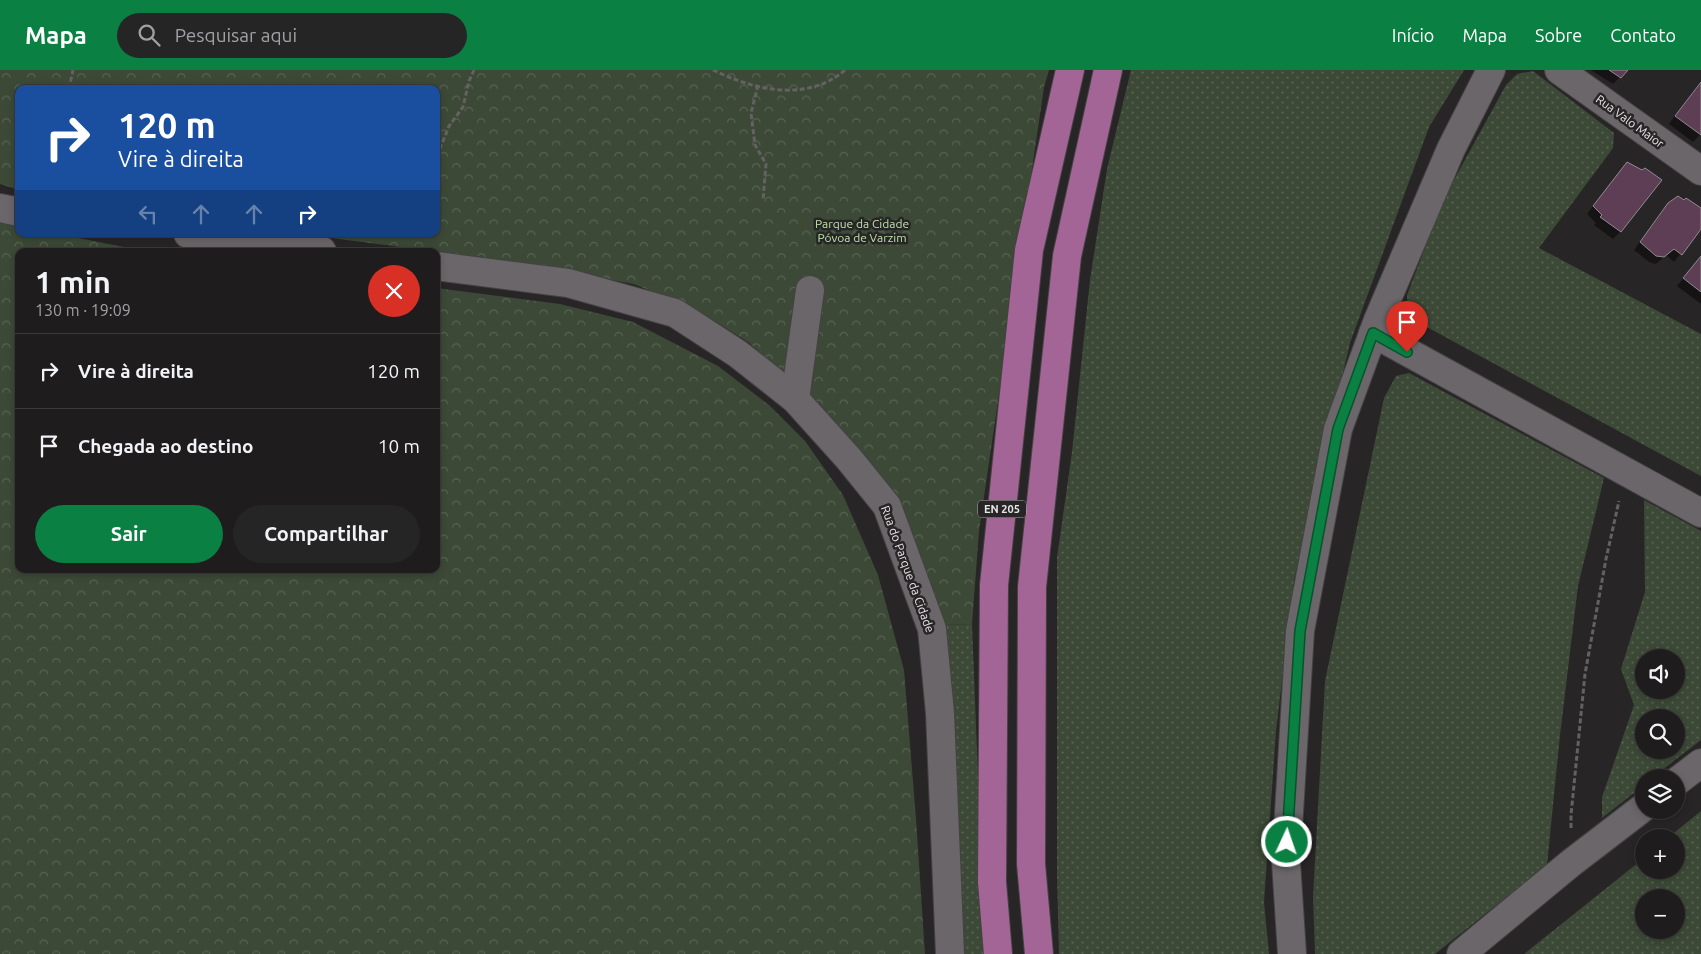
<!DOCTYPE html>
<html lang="pt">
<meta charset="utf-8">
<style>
:root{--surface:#1e1c1d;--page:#262526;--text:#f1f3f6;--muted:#a1a1a4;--line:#3c3a3b;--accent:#0b8043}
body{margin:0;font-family:Ubuntu,sans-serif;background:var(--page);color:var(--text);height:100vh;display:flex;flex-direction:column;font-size:19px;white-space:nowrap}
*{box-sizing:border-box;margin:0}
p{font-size:16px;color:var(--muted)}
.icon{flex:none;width:28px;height:28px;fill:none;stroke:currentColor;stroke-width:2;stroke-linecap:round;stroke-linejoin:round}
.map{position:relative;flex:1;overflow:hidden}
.details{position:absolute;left:15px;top:178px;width:425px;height:325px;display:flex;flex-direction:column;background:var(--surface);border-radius:10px;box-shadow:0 2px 8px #0003,0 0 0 1px var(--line)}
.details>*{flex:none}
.hud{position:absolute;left:15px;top:15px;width:425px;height:152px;border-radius:10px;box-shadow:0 2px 8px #0003,0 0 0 1px var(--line);background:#1a4fa0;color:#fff;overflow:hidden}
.fabs{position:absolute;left:1635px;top:579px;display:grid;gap:10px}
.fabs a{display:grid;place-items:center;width:50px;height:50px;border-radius:50%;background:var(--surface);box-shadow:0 2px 8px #0003,0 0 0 1px var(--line);font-size:25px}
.pin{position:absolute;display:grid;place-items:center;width:42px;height:42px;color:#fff;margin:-51px -21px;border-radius:50% 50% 50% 0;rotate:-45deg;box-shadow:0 0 5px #0007}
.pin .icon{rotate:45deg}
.me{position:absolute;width:55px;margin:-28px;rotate:3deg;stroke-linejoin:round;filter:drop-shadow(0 0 4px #0008)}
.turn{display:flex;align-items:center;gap:18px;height:105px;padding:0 20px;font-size:22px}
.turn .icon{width:65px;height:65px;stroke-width:2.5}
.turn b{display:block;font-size:35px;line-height:42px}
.lanes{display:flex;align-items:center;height:48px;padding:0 20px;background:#0003;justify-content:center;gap:25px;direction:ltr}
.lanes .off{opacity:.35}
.round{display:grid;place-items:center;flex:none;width:52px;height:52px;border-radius:26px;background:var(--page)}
.headline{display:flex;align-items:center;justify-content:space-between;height:85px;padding:0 20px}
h1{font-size:30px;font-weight:700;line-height:38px}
.cta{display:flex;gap:10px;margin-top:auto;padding:10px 20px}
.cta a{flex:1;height:58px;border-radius:30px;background:var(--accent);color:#fff;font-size:20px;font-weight:700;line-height:58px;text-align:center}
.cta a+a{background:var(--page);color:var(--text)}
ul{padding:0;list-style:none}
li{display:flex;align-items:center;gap:15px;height:75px;padding:0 20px;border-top:1px solid var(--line)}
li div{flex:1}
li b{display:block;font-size:19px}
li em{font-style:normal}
header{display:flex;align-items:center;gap:30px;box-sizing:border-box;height:70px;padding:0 25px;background:var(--accent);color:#fff}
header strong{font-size:24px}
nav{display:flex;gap:28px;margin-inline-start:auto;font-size:18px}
.search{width:350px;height:45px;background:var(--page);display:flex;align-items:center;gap:12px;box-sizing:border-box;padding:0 18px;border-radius:28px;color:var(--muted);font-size:19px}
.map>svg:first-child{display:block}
.grass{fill:url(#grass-dots);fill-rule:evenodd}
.park{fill:url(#park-crowns)}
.shadow{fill:#0007}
.building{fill:#5d3e55;stroke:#908b8f}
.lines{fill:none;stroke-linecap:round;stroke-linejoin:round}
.street-casing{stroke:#454244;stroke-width:30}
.primary-casing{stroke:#454244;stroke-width:30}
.path{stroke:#646163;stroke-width:3;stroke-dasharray:5 2.5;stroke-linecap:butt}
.street{stroke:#6a6669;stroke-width:28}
.primary{stroke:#a36595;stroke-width:28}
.route-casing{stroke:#07532c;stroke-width:12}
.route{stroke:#0b8043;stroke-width:9}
.labels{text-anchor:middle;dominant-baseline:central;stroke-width:5;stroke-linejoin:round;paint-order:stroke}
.shield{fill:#282527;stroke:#aeacad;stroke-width:1}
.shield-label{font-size:11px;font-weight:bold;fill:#e8e6e7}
.street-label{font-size:12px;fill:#e8e6e7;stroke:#282527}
.park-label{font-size:12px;fill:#bbe2aa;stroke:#282527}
</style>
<header>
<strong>Mapa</strong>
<div class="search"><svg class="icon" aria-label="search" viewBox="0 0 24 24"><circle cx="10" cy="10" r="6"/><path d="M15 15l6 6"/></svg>Pesquisar aqui</div>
<nav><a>Início</a><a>Mapa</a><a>Sobre</a><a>Contato</a></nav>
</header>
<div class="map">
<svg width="1701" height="884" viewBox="0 0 1701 884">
<defs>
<pattern id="grass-dots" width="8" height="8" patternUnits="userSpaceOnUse" patternTransform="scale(1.25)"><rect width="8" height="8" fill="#3c4936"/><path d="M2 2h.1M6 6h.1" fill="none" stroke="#586353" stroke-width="1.8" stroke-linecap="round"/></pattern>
<pattern id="park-crowns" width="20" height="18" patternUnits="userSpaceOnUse" patternTransform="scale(1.25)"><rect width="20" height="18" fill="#3c4936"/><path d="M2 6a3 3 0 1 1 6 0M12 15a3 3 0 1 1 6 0" fill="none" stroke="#586353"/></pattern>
</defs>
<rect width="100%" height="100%" fill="#282527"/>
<g class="grass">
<polygon points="1131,0 1464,0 1429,57 1350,273 1294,510 1276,661 1264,832 1269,884 1059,884 1057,804 1057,488 1072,382 1090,210 1107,99"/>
<polygon points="1533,1 1614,63 1613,78 1539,178 1701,264 1701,406 1414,250 1408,238 1407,225 1444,128 1506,15 1517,4"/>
<polygon points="1409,303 1604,408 1578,516 1560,665 1547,795 1435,884 1315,884 1313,827 1325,611 1384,328 1396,306"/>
<path d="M1644,430l57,31v209l-48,37 -9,1v7l-42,33v-21l32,-92 -13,-36 24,-77zM1644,588h32v32h-32zM1644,648h32v32h-32z"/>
<polygon points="972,554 985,884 963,884 943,555"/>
<path d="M1701,741v143h-177l120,-96v12h32v-32l-7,-1zM1644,828h32v32h-32z"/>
</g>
<g class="park">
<polygon points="0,0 1049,0 1044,17 979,461 972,554 943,555 898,429 858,378 817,334 748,272 695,239 634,214 500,190 301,164 436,164 436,19 19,19 19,120 0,114"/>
<polygon points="0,153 19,156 19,164 58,164 144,181 19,181 19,499 436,499 436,218 560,234 633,252 718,296 769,335 805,371 843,425 878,505 904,600 916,749 925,884 0,884"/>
</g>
<g class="shadow">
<polygon points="1591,0 1627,0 1613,14"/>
<polygon points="1701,11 1701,64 1693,72 1669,54"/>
<polygon points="1620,101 1620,162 1613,169 1594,155 1596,153 1587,144"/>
<polygon points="1669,134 1701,140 1701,157 1674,192 1666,185 1656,194 1649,192 1634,180 1661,142"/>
<polygon points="1701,186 1701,234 1677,216"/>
</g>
<g class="building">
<polygon points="1609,0 1628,0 1621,8"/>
<polygon points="1701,12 1701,65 1675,46"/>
<polygon points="1627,92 1642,100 1645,98 1662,110 1621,162 1600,147 1602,145 1593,136"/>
<polygon points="1678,126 1684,130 1686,128 1701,138 1701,159 1682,185 1674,179 1664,187 1656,186 1640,172 1668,133"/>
<polygon points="1701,186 1701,222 1683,208"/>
</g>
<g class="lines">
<g class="street-casing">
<g id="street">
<polyline points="1559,0 1701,101"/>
<polyline points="0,138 19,142"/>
<polyline points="188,164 322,181"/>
<polyline points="436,196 568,213 675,243 738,284 795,329 849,389 887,436 932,559 940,643 950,884"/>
<polyline points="1373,263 1701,443"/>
<polyline points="795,329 810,220"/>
<polyline points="1676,712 1701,693"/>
<polyline points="1292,884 1286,792 1300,561 1338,359 1378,250 1451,79 1491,0"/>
<polyline points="1461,884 1571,793 1644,737"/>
</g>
</g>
<g class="primary-casing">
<g id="primary">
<polyline points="998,884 992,812 994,515 1029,180 1070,0"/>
<polyline points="1039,884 1031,794 1032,517 1067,186 1108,0"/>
</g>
</g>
<g class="path">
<path d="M713,0c41,20 94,33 132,0"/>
<polyline points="758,15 751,43 755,75 766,94 763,130"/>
<polyline points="69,19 73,0"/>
<polyline points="437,86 449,56 463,37 469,11 474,0"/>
<polyline points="1571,758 1571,745 1585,604 1606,489 1619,431"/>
</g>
<use href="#street" class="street"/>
<use href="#primary" class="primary"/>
</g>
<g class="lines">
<g class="route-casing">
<polyline id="route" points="1287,772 1300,561 1338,359 1373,263 1407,282"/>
</g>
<use href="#route" class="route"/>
</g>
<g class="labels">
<rect class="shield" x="978" y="430.5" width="48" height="17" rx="4"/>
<g class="shield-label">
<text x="1002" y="439">EN 205</text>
</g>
<g class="street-label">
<text transform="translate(1630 51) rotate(36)">Rua Valo Maior</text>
<text transform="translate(908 499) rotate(70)">Rua do Parque da Cidade</text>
</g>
<g class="park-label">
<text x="862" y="153">Parque da Cidade<tspan x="862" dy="14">Póvoa de Varzim</tspan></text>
</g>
</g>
</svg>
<div class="fabs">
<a><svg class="icon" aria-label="sound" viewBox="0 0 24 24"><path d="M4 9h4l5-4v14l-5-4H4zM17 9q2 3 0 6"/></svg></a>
<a><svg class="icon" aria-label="search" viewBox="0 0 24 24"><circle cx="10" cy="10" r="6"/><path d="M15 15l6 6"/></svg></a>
<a><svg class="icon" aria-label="layers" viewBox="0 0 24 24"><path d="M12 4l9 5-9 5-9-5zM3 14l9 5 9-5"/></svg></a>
<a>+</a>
<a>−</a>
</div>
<div class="pin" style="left:1407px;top:282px;background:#d93025"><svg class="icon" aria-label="arrive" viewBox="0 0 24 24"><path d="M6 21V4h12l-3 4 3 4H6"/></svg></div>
<svg class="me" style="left:1287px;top:772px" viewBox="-20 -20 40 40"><circle r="17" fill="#0b8043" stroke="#fff" stroke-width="3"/><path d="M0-11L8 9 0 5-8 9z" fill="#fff"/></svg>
<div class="hud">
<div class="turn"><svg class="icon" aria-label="right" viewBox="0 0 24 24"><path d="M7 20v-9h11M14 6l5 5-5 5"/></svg><div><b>120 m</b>Vire à direita</div></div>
<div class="lanes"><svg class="icon off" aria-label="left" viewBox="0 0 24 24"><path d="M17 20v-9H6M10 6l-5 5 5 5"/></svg><svg class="icon off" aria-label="ahead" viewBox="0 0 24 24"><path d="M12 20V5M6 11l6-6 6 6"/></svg><svg class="icon off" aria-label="ahead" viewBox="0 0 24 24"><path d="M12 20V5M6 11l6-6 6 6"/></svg><svg class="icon" aria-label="right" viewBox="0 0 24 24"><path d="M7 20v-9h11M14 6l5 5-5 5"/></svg></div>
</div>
<section class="details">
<div class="headline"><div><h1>1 min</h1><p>130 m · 19:09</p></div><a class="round" style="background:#d93025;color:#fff"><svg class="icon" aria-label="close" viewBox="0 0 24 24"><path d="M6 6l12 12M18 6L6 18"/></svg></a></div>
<ul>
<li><svg class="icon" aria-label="right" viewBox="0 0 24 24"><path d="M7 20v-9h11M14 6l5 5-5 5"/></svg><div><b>Vire à direita</b></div><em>120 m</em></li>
<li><svg class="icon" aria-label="arrive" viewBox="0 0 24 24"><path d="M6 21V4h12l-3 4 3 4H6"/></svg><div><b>Chegada ao destino</b></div><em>10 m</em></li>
</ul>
<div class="cta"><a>Sair</a><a>Compartilhar</a></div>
</section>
</div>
